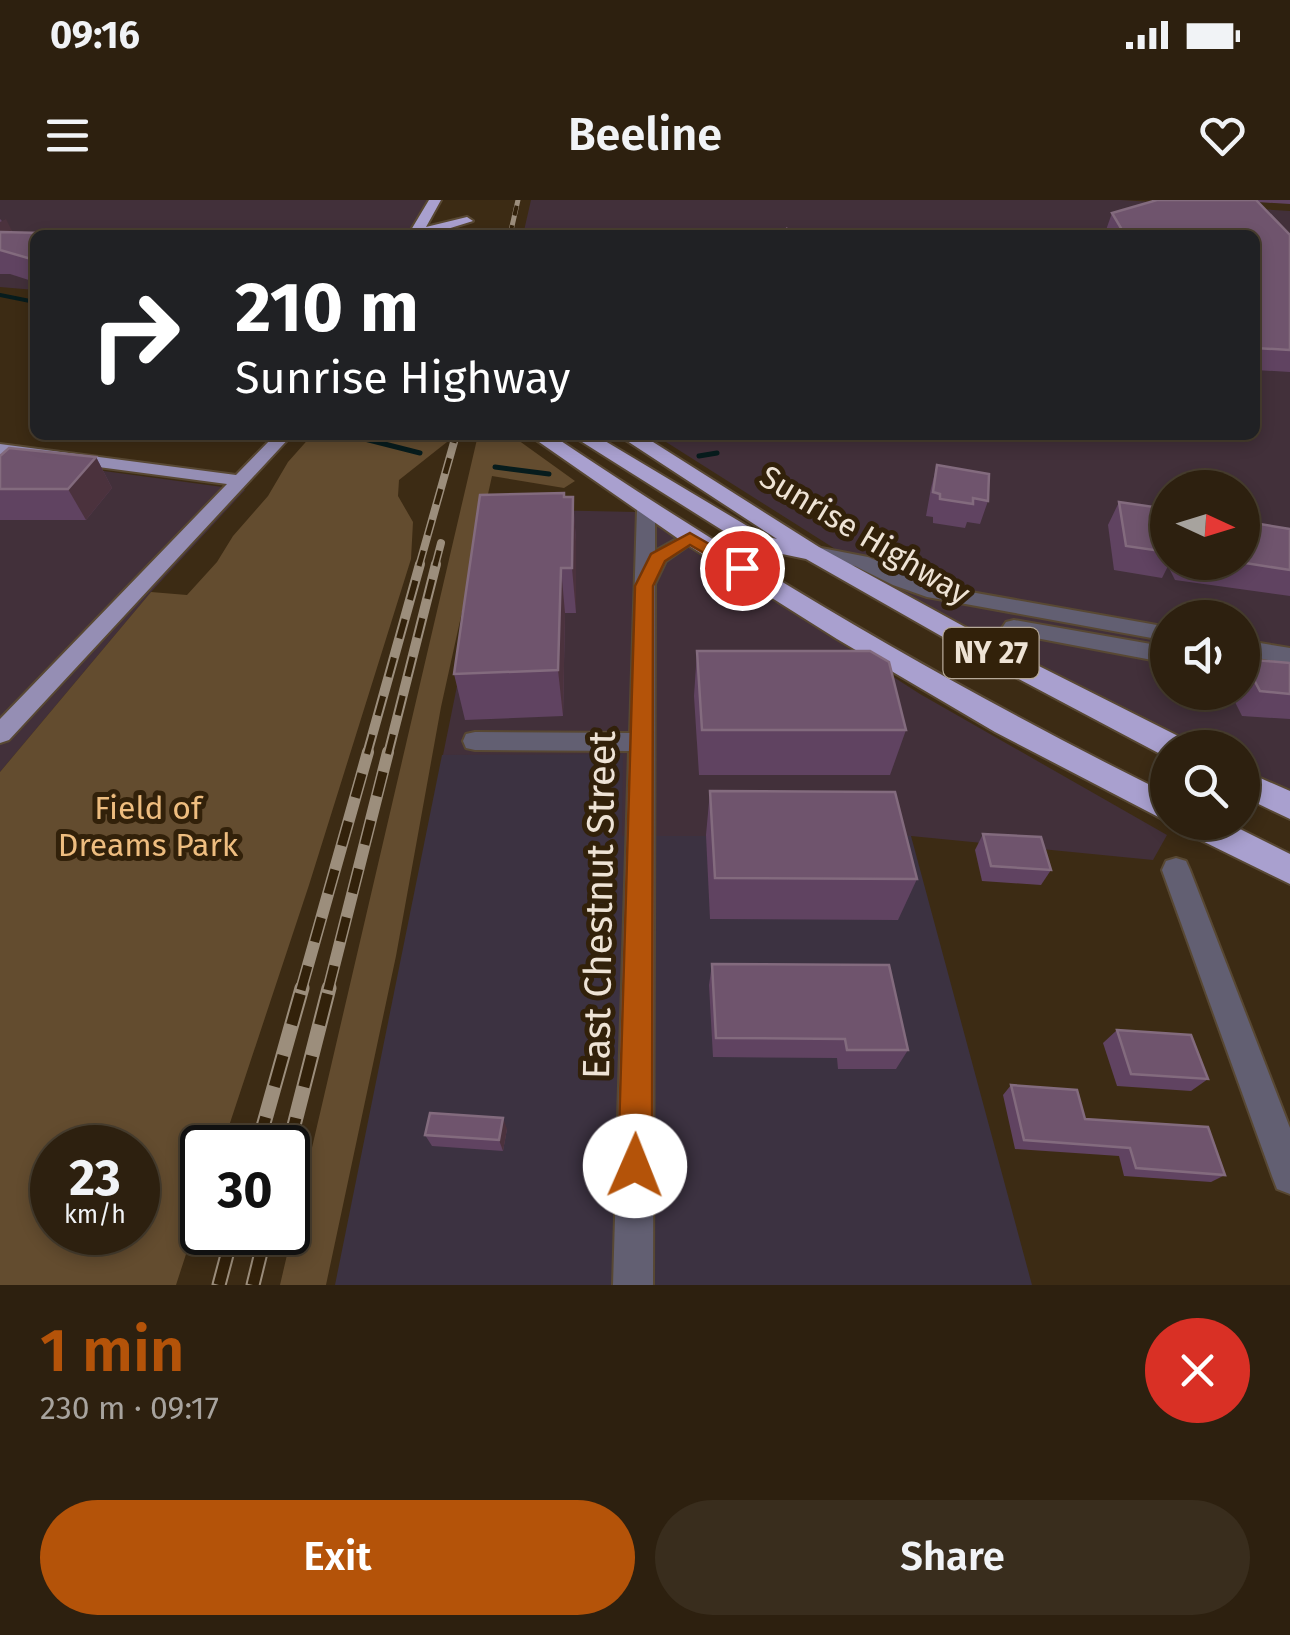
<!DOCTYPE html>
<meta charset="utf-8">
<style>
:root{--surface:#2d200f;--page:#392d1d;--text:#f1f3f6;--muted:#a7a39e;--line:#483e2f;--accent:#b45309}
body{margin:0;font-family:"Fira Sans",sans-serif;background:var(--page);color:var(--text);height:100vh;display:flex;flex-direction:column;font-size:38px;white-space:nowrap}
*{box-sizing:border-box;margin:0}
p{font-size:32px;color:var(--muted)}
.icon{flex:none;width:55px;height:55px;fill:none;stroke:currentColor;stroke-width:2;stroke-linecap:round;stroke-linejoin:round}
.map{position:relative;height:1085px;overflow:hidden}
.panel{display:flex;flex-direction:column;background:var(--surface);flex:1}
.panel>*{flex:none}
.guide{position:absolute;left:30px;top:30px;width:1230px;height:210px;border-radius:15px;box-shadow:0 5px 15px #0003,0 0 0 2px var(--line);background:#202124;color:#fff;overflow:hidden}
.needle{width:65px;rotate:94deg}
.fabs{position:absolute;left:1150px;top:270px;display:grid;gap:20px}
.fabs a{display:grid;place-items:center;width:110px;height:110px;border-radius:50%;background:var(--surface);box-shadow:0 5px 15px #0003,0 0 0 2px var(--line);font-size:50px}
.speed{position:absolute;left:30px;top:925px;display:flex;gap:20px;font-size:50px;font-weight:700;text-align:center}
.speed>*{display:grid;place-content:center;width:130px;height:130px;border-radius:50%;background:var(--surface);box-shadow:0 5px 15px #0003,0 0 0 2px var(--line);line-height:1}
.speed small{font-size:25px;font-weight:400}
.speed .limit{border:5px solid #111;border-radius:15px;background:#fff;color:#111}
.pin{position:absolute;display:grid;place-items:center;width:85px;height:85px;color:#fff;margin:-42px;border:5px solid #fff;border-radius:50%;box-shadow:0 2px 10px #0007}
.me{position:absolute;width:110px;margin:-55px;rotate:1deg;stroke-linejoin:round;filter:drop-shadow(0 0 8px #0008)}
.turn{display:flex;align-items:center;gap:35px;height:210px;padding:0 40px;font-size:45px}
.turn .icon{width:130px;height:130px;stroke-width:2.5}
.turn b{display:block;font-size:70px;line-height:85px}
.round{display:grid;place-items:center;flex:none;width:105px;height:105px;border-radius:52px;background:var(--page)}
.summary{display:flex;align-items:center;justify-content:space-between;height:170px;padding:0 40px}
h1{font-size:60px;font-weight:600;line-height:75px;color:var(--accent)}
.action{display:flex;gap:20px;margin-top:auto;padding:20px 40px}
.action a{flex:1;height:115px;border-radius:60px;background:var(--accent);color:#fff;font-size:40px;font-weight:600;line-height:115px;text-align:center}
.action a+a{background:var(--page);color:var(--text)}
.status{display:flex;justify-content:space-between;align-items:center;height:70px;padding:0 50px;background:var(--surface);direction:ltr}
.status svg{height:28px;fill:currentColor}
header{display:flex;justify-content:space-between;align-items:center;height:130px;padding:0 40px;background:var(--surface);font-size:45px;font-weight:600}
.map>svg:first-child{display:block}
.commercial{fill:#42303a;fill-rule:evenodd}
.industrial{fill:#3c3241}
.green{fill:#634c2f;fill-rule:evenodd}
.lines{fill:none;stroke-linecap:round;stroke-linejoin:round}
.stream-far1{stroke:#071c1d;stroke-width:4}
.stream{stroke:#071c1d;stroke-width:5}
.minor-casing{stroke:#584833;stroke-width:4}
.major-casing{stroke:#584833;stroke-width:4}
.highway-casing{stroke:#584833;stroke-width:4}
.minor{fill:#625f72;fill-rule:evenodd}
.major{fill:#958eb4;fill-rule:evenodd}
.highway{fill:#a9a0cf;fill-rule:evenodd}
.rail-far4-casing{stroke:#9c8e7c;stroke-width:5}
.rail-far3-casing{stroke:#9c8e7c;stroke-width:8}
.rail-far2-casing{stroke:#9c8e7c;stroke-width:10}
.rail-far1-casing{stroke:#9c8e7c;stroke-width:12}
.rail-casing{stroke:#9c8e7c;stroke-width:15}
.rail-far4{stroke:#32210a;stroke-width:4;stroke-dasharray:10;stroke-linecap:butt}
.rail-far3{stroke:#32210a;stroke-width:5;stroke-dasharray:16;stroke-linecap:butt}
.rail-far2{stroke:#32210a;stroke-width:6;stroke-dasharray:20;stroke-linecap:butt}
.rail-far1{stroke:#32210a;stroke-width:9;stroke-dasharray:25;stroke-linecap:butt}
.rail{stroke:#32210a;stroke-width:11;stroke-dasharray:32;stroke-linecap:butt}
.wall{fill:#604361}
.shaded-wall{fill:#4b323d}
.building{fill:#6f546d;stroke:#836b7e;stroke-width:2.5}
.route{fill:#b45309;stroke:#753606;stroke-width:2.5}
.labels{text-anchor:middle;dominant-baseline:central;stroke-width:10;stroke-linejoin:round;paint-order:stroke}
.shield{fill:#32210a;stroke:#b6a998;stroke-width:2.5}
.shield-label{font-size:30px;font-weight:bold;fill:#eee3d5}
.street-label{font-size:32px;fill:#eee3d5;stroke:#32210a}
.park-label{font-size:32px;fill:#eebd7f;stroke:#32210a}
.near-street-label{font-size:38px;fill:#eee3d5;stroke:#32210a}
</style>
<div class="status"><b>09:16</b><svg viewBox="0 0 49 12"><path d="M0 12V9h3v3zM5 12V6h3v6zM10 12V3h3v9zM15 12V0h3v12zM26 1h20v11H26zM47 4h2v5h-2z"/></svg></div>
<header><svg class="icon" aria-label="menu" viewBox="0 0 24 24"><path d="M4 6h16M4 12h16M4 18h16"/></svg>Beeline<svg class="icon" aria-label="heart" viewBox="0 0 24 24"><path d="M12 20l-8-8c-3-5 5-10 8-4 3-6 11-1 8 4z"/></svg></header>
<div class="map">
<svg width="1290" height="1085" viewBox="0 0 1290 1085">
<rect width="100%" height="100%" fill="#3c2b14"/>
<g class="commercial">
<polygon points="0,0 428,0 410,35 35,35 35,90 0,87"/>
<path d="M531,0h590l169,11v578l-47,-19 -1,-22 -53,-1 -202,-102 -332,-210h600v-200h-732zM1168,288h74v74h-74zM1168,418h74v74h-74z"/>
<polygon points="0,257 245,290 151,392 0,572"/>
<polygon points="493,309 636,312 920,494 1167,635 1153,660 911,636 622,636 443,555"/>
</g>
<polygon class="industrial" points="623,554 622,636 911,636 1032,1085 335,1085 442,555"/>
<g class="green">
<path d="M312,235h137l-2,7 -48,38 -1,16 15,26 -2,37 -102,326 -87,262 -20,1v57l-26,80h-176v-513l151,-180 36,3 30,-33 16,-26 35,-40 20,-34zM52,948h86v84h-86z"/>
<polygon points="478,235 511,235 575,281 564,288 492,276 441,507 396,756 326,1085 280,1085"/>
</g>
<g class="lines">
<polyline class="stream-far1" points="0,95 35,102"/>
<g class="stream">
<polyline points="349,235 420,253"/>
<polyline points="699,256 717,253"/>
<polyline points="495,267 549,274"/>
</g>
<g class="minor-casing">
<g id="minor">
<polygon points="646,304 655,310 655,351 689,332 699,338 666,361 655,384 653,1085 613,1085 629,551 475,550 466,548 463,541 466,534 475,532 630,533 637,310"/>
<polygon points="811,346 868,357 937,386 1168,427 1168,441 927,397 893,385 855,366 804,356 801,352"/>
<polygon points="1014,420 1168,447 1168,463 1020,435 1003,460 987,460 984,455 1006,422"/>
<polygon points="1242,440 1290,448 1290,464 1242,455"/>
<polygon points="1176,658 1186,661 1190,670 1290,928 1290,994 1277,989 1272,976 1162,670 1166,661"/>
</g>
</g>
<g class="major-casing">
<polygon id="major" points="275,235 292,235 9,540 0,543 0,519 227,284 0,254 0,244 236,275"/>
</g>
<g class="highway-casing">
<g id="highway">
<polygon points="429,0 441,0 426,27 467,17 473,21 428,35 408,35"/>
<path d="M529,235h23c198,133 402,253 616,359v28l-173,-90 -158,-93 -154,-97z"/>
<polygon points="571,235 595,235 764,336 777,339 618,235 642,235 819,347 1005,449 1186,540 1190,548 1168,548 1168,557 1164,556 985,461 806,359 749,347"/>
<polygon points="1242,570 1290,591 1290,619 1242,596"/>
<polygon points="1178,622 1226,622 1290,654 1290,684 1182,631"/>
</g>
</g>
<use href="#minor" class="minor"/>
<use href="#major" class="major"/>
<use href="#highway" class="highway"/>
<g class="rail-far4-casing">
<polyline id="rail-far4" points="510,35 518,0"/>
</g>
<g class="rail-far3-casing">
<g id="rail-far3">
<polyline points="419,366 456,235"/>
<polyline points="435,366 441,343"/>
</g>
</g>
<g class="rail-far2-casing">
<g id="rail-far2">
<polyline points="367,554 420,364"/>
<polyline points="388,554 436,364"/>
</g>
</g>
<g class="rail-far1-casing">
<g id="rail-far1">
<polyline points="301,790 368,552"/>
<polyline points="328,790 388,552"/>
</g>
</g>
<g class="rail-casing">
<g id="rail">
<polyline points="257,948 302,788"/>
<polyline points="288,949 329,788"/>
<polyline points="219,1085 233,1032"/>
<polyline points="253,1085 266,1032"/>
</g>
</g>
<use href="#rail-far4" class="rail-far4"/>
<use href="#rail-far3" class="rail-far3"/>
<use href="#rail-far2" class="rail-far2"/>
<use href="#rail-far1" class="rail-far1"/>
<use href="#rail" class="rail"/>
</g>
<g class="wall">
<polygon points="1157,0 1290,0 1290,4 1257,2 1290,35 1290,172 1255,170 1255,35 1108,35 1106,30 1112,13"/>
<polygon points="0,19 13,32 42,33 43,35 35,35 35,82 10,74 0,74"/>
<polygon points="0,256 96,257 112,288 86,320 0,320"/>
<polygon points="937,265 988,301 980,324 967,322 965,328 933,323 933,317 926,316 931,288"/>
<polygon points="565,297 573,297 576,342 576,413 565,413 563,516 465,520 454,474"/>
<polygon points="1119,302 1168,309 1168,362 1242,362 1290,329 1290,396 1175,380 1168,366 1162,378 1114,370 1108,325"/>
<polygon points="697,451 906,530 890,575 699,575 694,496"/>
<polygon points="1243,459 1290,463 1290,519 1242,516 1230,492 1242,492"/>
<polygon points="710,591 917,679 898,720 710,719 706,635"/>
<polygon points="983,634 1051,670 1041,685 982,681 975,650"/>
<polygon points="712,764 908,850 896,869 838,869 837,858 713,857 709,785"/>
<polygon points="1117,830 1208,879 1191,891 1117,886 1103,843"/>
<polygon points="1011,885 1085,919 1225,975 1211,982 1124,976 1119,956 1015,949 1003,895"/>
<polygon points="507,929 503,951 432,946 425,935"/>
</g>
<g class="shaded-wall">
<polygon points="6,19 18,43 0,50 0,22"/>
<polygon points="96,257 112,288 86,320 68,289"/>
<polygon points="573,297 576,342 576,413 572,368"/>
<polygon points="561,368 565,413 563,516 558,470"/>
<polygon points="503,918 507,929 503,951 499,940"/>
</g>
<g class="building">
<polygon points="1157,0 1256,0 1290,35 1290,150 1255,148 1255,35 1125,35 1112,13"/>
<polygon points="787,29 803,35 786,35"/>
<polygon points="0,32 42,33 35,35 35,60 0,50"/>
<polygon points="9,248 96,257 68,289 0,289 0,256"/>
<polygon points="937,265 989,274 988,301 973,298 973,304 940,299 940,294 933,292"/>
<polygon points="564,293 564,297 573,297 572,368 561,368 558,470 454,474 480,295"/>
<polygon points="1119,302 1168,309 1168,352 1126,346"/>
<polygon points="1242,321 1290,329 1290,370 1239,362 1242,362"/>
<polygon points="697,451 870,451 889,462 906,530 702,530"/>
<polygon points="1243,459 1290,463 1290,494 1260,491"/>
<polygon points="710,591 895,592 917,679 715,678"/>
<polygon points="983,634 1041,637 1051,670 991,666"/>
<polygon points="712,764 889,765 908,850 847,850 845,839 716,838"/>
<polygon points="1117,830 1191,835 1208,879 1131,874"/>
<polygon points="1011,885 1077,890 1085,919 1208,927 1225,975 1136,968 1130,948 1024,940"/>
<polygon points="430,913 503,918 499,940 425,935"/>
</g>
<polygon class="route" points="690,333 751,368 748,371 735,371 690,345 665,361 653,386 652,966 647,977 635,982 623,977 618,966 635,386 651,354"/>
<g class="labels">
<rect class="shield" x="943.5" y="428" width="95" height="50" rx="8"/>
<g class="shield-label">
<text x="991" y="453">NY 27</text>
</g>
<g class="street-label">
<text transform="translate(865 335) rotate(31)">Sunrise Highway</text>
</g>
<g class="park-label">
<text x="148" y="608">Field of<tspan x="148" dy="37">Dreams Park</tspan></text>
</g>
<g class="near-street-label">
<text transform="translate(599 705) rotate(-89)">East Chestnut Street</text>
</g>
</g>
</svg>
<div class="fabs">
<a><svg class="needle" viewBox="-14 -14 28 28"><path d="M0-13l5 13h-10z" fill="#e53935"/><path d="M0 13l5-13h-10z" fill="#a7a39e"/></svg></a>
<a><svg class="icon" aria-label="sound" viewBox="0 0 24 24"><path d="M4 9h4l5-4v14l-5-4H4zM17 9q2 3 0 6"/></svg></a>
<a><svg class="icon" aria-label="search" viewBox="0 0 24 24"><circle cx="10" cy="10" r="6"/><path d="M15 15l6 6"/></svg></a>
</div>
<div class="speed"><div>23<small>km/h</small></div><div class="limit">30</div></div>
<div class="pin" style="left:742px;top:368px;background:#d93025"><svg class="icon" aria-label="arrive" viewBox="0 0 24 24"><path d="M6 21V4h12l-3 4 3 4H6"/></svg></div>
<svg class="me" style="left:635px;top:966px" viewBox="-20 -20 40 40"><circle r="19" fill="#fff"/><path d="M0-13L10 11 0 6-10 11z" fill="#b45309"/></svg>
<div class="guide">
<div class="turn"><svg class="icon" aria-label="right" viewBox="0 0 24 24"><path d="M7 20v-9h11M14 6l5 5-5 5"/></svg><div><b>210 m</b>Sunrise Highway</div></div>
</div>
</div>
<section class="panel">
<div class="summary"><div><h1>1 min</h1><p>230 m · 09:17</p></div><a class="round" style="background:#d93025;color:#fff"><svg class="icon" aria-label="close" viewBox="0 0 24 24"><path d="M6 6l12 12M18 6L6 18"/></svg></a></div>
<div class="action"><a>Exit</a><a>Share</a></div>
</section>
